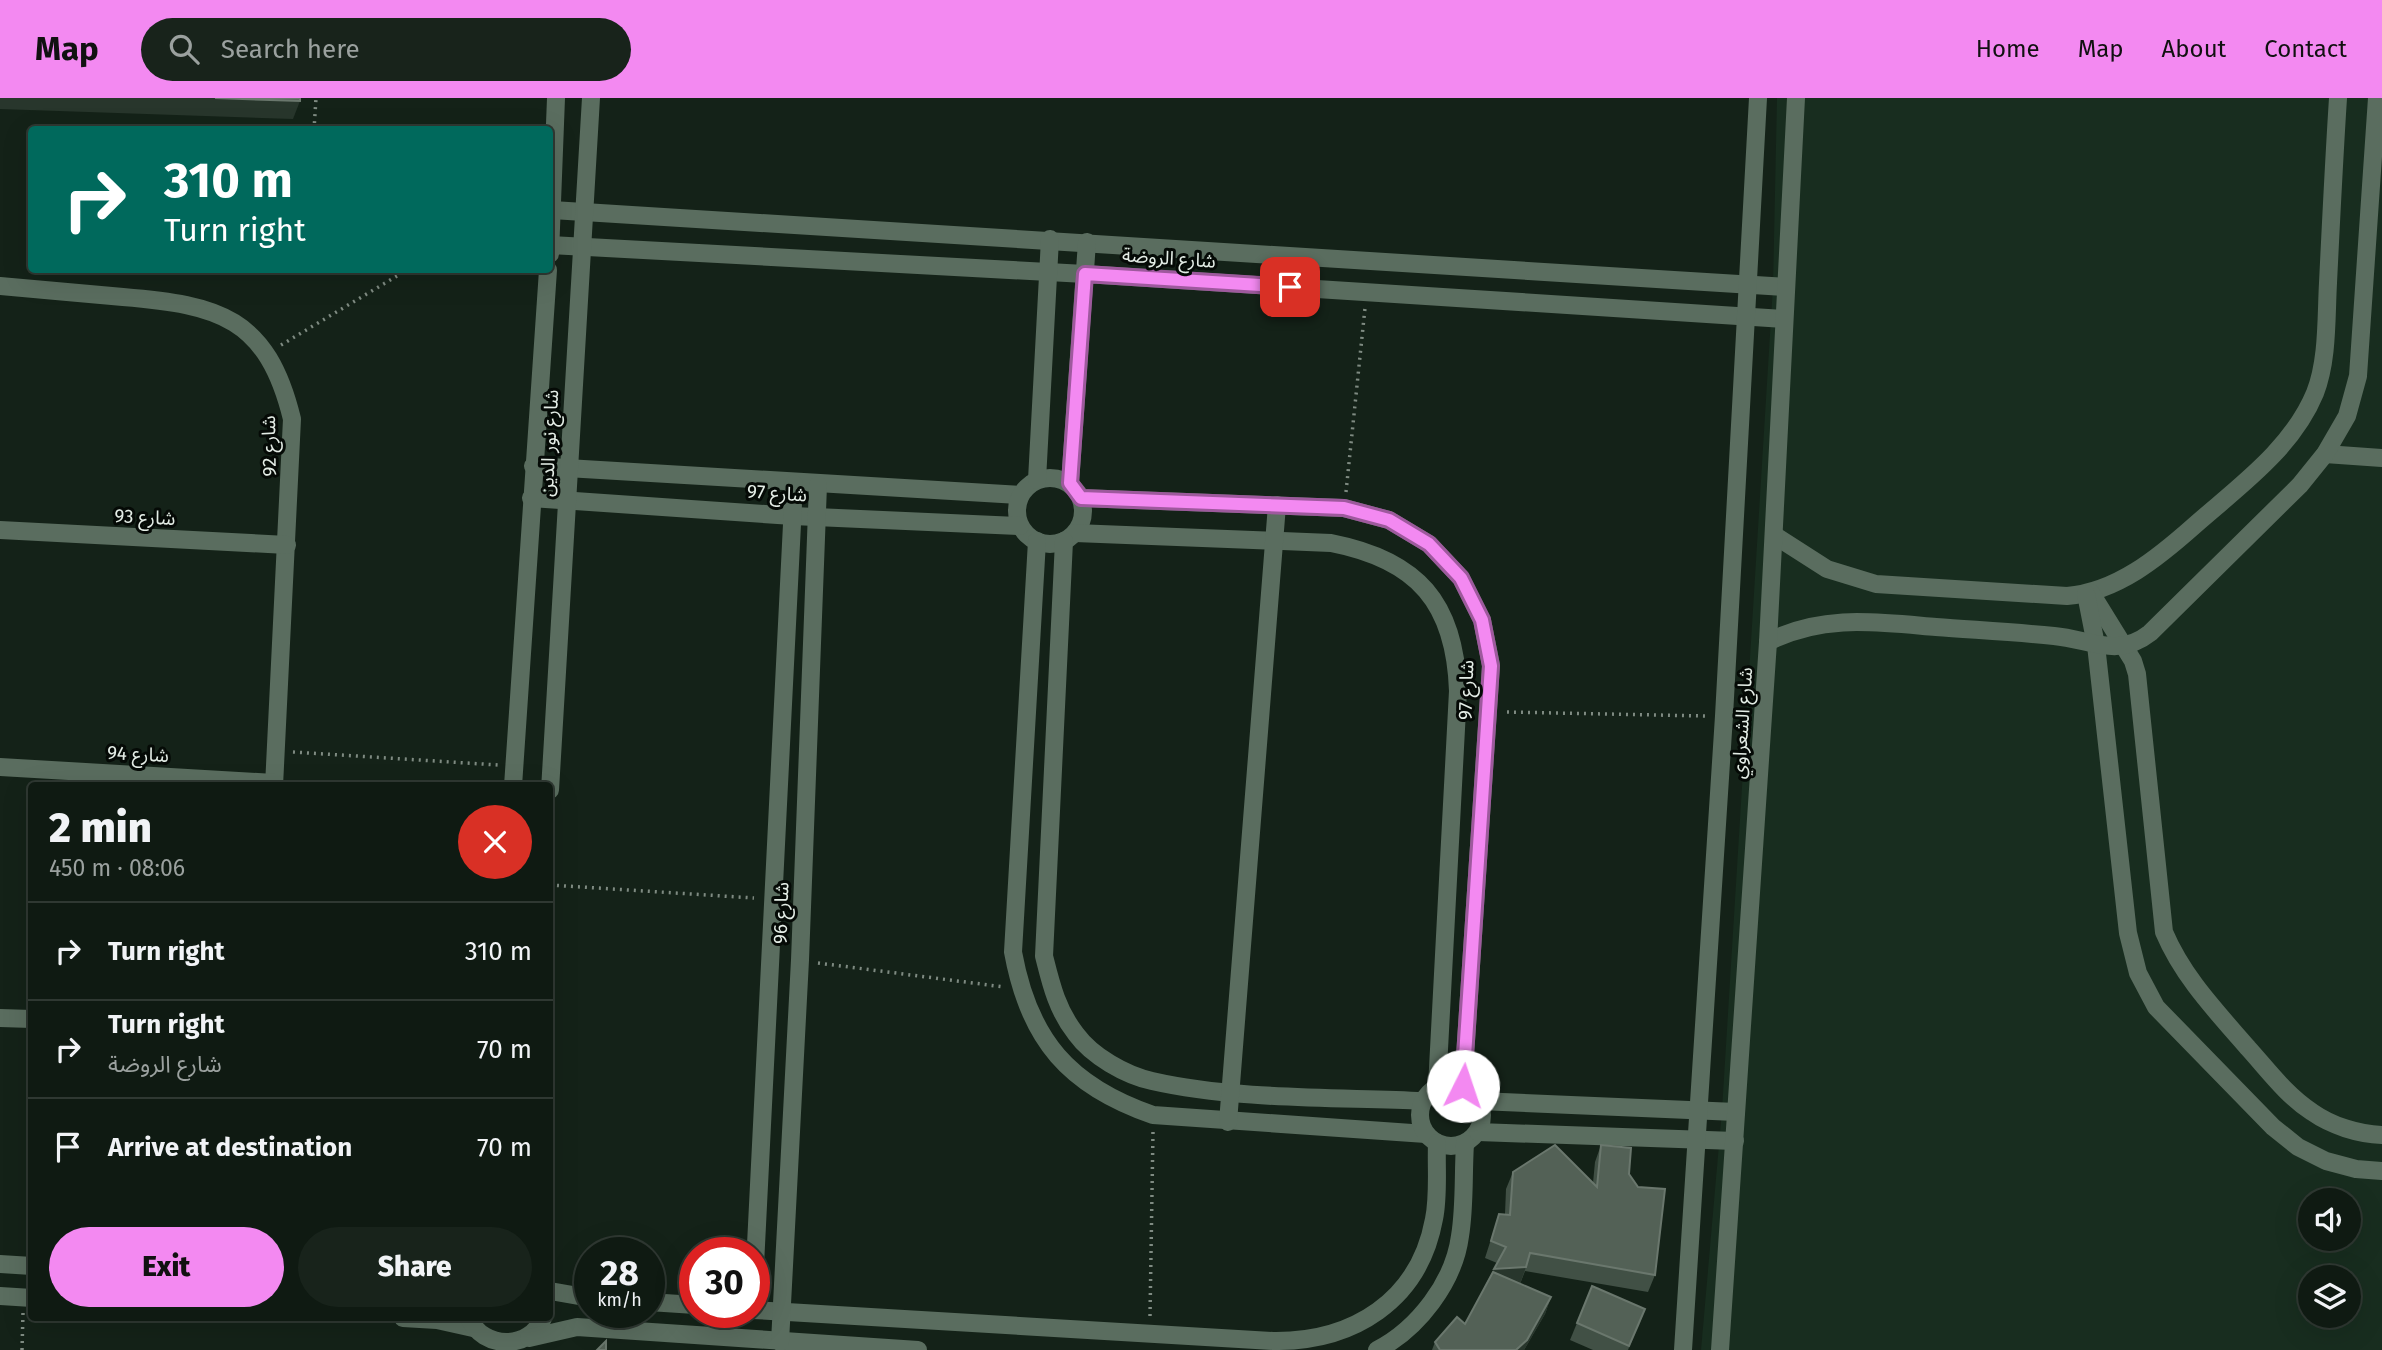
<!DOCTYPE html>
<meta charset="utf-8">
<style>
:root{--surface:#0f1a12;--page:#18231b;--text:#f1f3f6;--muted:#9ba19f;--line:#2f3832;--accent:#f389f1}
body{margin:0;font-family:"Fira Sans","Noto Sans Arabic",sans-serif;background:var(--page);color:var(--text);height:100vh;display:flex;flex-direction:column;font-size:26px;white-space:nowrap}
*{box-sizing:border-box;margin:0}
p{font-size:23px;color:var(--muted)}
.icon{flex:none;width:38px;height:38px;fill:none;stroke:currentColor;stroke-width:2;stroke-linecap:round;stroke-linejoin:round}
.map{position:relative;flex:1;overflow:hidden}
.drawer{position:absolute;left:28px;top:684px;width:525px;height:539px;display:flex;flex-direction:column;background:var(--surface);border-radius:7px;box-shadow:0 7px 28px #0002,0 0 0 2px var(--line)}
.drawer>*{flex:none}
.top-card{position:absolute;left:28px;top:28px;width:525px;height:147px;border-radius:7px;box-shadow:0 7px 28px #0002,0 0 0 2px var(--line);background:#00695c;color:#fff;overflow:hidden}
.buttons{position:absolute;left:2298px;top:1090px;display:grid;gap:14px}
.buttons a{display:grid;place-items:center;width:63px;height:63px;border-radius:50%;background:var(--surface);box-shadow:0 7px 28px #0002,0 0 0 2px var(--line);font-size:35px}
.speed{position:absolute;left:574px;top:1139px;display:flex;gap:14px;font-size:35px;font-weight:700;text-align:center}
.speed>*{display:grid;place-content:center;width:91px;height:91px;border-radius:50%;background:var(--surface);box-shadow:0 7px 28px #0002,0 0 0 2px var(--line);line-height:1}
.speed small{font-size:18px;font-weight:400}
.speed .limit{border:10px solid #d22;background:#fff;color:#111}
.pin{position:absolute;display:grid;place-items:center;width:60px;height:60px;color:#fff;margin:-30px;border-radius:14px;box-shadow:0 4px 10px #0006}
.me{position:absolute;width:77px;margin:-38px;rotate:4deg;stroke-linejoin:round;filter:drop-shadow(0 0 5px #0008)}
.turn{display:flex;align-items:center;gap:24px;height:147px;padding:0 21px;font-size:32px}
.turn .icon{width:91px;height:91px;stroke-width:2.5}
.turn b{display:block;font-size:49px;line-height:60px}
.round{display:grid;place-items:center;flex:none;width:74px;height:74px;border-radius:37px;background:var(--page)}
.overview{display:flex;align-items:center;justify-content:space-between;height:119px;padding:0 21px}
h1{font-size:42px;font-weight:800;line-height:52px}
.button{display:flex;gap:14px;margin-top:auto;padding:14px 21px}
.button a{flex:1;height:80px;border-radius:42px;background:var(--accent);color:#111;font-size:28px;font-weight:800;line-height:80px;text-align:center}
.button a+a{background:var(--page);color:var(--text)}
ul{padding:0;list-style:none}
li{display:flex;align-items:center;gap:21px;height:98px;padding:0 21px;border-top:2px solid var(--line)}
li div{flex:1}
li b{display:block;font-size:26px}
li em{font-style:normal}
header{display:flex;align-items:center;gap:42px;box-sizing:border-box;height:98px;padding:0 35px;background:var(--accent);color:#111}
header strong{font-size:33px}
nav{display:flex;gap:38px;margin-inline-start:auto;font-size:24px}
.search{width:490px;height:63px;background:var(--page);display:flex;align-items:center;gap:18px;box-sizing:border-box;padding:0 24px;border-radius:38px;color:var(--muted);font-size:26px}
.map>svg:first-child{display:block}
.built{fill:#182d1f;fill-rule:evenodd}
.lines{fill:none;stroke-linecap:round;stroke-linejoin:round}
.path{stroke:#7f8b82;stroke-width:3.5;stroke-dasharray:2 5;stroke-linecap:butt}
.minor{stroke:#5a6d5f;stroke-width:18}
.wall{fill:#415045}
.shaded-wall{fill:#28362c}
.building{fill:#536156;stroke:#6a776d;stroke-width:2}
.route-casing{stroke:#9e599d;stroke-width:18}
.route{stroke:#f389f1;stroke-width:12}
.labels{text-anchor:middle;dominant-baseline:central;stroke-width:6;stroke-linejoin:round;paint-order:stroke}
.street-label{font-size:19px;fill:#e4ede6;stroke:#050a06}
</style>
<header>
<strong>Map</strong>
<div class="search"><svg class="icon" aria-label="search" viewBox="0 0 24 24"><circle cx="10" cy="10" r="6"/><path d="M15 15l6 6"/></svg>Search here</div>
<nav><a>Home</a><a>Map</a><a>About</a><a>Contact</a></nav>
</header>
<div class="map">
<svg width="2382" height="1252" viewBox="0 0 2382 1252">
<rect width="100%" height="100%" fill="#142218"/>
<path class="built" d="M1777,0h605v1252h-681l21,-240 51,-824zM2310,1102h38v39h-38zM2310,1180h38v38h-38z"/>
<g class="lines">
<g class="path">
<polyline points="314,32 316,0"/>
<polyline points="281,247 407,172"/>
<polyline points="1346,394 1365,210"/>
<polyline points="1507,614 1705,618"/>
<polyline points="293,654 498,667"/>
<polyline points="550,787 754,800"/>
<polyline points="818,865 1004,889"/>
<polyline points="1150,1218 1153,1033"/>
<polyline points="22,1252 23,1215"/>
</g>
<g class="minor">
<polyline points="552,112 1786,189"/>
<polyline points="550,147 1085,176 1784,221"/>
<polyline points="550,156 556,0"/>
<path d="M0,188c41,4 82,7 123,11 96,8 144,20 169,122l-18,367"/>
<polyline points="2325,356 2382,360"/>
<polyline points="533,368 1020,397"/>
<circle cx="1050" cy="413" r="33"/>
<polyline points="1037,382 1050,141"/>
<polyline points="1070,385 1087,144"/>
<polyline points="531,400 793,418 1020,428"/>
<polyline points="1081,400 1344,410 1389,422 1429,446 1461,480 1482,522 1491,567 1463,988"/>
<polyline points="0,432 287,447"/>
<path d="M1075,435l256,10c87,17 124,60 127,148l-21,396"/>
<path d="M1774,437l53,34 49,15 191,12c50,-4 92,-39 128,-71 43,-38 97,-76 120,-132 13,-33 11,-75 13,-110 3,-62 6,-123 10,-185"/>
<path d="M1037,443l-24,411c16,88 56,134 140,163l273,19"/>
<path d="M1064,443l-20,415c7,28 13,54 32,78 16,22 49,41 76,47 83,19 185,16 271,20"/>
<path d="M2091,495l42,68 4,13 27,258c19,45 52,79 84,116 20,22 38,47 64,64 20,14 46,22 70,23"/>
<polyline points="2086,496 2096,547 2128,835 2138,875 2156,909 2273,1029 2298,1049 2326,1063 2356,1071 2382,1073"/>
<path d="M1768,544c54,-28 109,-20 168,-15 39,3 78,5 118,9 36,3 63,23 96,-3l150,-148 25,-31 22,-38 11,-40 19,-278"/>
<polyline points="0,669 274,685"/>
<polyline points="513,688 548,172"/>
<polyline points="550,692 591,0"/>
<polyline points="0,920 32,921"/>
<circle cx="1451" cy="1017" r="31"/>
<polyline points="1479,1003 1736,1014"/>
<polyline points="1228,1024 1277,407"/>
<polyline points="1478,1034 1735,1043"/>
<polyline points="0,1166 32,1168"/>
<polyline points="754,1187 794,386"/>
<polyline points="550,1193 590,1200"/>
<polyline points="0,1198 32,1200"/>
<polyline points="649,1204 695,1207"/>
<path d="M754,1212l519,31c80,1 146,-40 161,-122 5,-24 2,-51 3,-76"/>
<polyline points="403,1220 437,1222 473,1230"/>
<path d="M469,1220c14,32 61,32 74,0"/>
<polyline points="529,1240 577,1229 918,1252"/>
<polyline points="780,1244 800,862 818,387"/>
<path d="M1377,1252c41,-21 77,-68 83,-114 5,-30 3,-62 5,-92"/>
<polyline points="1683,1252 1724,618 1758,0"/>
<polyline points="1720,1252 1768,544 1796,0"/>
</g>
</g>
<g class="wall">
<polygon points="1601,1047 1629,1076 1655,1177 1648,1194 1525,1173 1520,1186 1551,1199 1545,1216 1524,1252 1432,1252 1435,1244 1465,1226 1497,1165 1485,1160 1499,1116 1505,1116 1506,1091 1513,1074 1593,1085 1595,1064"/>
<polygon points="1645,1211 1628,1252 1593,1252 1570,1242 1577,1225"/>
</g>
<g class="shaded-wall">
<polygon points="0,0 215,0 300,3 293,21 0,11"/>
<polygon points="1526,1169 1520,1186 1488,1188 1494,1171"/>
<polygon points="1551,1199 1545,1216 1524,1252 1516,1252"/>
<polygon points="1645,1211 1639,1228 1628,1252"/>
</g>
<g class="building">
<polygon points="215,0 300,0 300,3"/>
<polygon points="1555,1047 1597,1089 1601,1047 1631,1050 1629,1076 1638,1089 1665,1091 1655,1177 1530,1155 1526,1169 1494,1171 1506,1149 1491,1143 1499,1116 1510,1117 1513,1074"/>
<polygon points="1493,1174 1551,1199 1527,1242 1516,1252 1440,1252 1435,1244 1457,1219 1465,1226"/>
<polygon points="1592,1188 1645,1211 1629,1248 1577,1225"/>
<polygon points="606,1243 606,1252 597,1252"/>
</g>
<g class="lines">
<g class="route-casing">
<polyline id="route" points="1290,189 1085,176 1070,385 1081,400 1344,410 1389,422 1429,446 1461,480 1482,522 1491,568 1463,988"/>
</g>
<use href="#route" class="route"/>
</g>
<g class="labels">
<g class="street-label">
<text transform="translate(1169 160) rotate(4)">شارع الروضة</text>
<text transform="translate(549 345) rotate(-87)">شارع نور الدين</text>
<text transform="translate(269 348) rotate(-91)">شارع 92</text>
<text transform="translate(777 395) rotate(4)">شارع 97</text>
<text transform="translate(145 419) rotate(3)">شارع 93</text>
<text transform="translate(1466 592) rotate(-88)">شارع 97</text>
<text transform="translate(1742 625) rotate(-86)">شارع الشعراوي</text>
<text transform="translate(138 656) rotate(3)">شارع 94</text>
<text transform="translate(781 815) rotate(-88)">شارع 96</text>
</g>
</g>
</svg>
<div class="buttons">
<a><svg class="icon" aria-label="sound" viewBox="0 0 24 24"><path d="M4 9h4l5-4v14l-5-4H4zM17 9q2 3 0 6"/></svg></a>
<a><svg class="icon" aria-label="layers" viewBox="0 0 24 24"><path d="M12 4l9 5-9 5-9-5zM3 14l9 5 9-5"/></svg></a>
</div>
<div class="speed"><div>28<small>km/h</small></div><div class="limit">30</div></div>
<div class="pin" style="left:1290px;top:189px;background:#d93025"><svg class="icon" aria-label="arrive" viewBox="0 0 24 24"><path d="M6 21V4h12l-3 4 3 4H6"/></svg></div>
<svg class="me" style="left:1463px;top:988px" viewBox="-20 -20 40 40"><circle r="19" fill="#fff"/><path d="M0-13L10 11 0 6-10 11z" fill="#f389f1"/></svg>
<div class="top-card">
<div class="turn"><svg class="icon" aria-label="right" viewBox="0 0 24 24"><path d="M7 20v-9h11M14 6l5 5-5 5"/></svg><div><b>310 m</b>Turn right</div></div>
</div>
<section class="drawer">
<div class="overview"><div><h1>2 min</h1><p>450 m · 08:06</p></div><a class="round" style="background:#d93025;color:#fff"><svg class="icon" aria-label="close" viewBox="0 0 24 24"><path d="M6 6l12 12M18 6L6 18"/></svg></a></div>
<ul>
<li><svg class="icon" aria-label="right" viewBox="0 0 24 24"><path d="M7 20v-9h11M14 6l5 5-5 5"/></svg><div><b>Turn right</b></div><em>310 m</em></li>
<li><svg class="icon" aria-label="right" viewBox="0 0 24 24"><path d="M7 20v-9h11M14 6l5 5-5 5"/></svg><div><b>Turn right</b><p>شارع الروضة</p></div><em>70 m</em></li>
<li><svg class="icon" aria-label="arrive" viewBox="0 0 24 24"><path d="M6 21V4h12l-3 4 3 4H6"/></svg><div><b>Arrive at destination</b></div><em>70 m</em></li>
</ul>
<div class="button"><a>Exit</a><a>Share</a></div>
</section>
</div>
